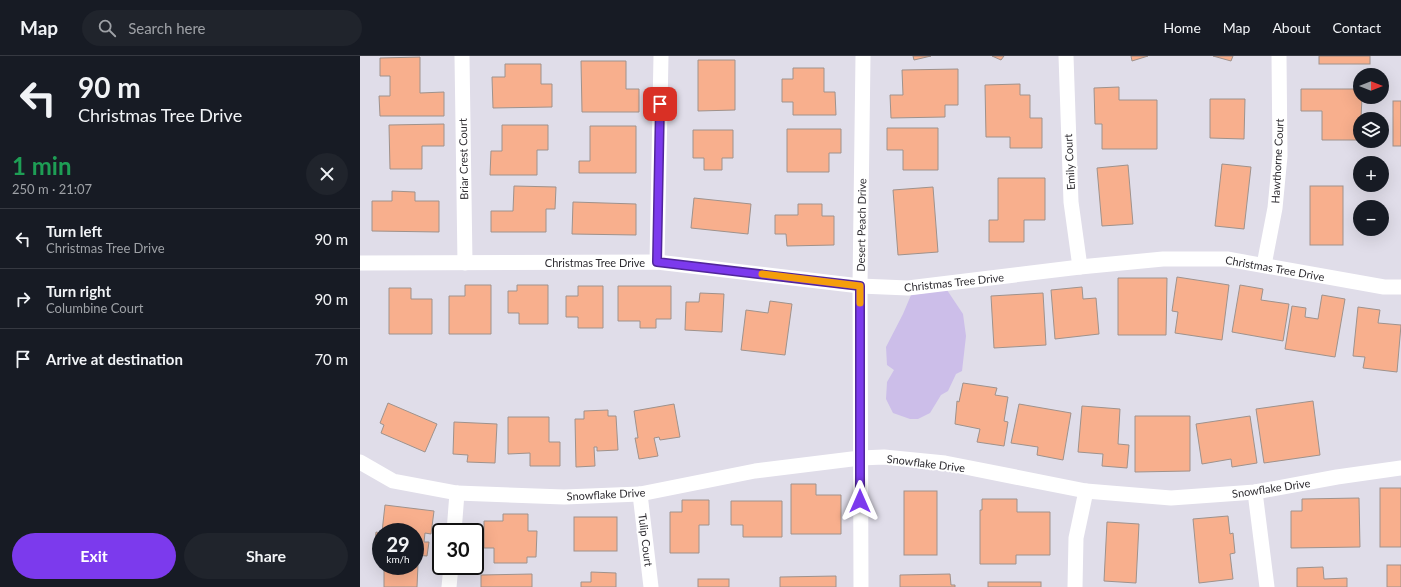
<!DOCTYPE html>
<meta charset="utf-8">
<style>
:root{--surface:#171b24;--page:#20242c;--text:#f1f3f6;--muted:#9ea1a6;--line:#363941;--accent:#7c3aed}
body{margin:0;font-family:Lato,sans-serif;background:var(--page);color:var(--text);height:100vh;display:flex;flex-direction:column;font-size:15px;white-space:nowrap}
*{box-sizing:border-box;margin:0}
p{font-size:13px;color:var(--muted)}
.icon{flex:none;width:22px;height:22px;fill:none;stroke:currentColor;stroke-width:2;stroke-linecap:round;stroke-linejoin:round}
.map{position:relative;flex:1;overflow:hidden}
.panel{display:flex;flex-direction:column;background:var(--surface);width:360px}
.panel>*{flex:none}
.guide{background:#171b24;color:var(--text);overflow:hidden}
.needle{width:26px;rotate:90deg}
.tools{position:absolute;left:993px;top:12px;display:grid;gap:8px}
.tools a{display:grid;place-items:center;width:36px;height:36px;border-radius:50%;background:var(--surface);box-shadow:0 4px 16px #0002;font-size:20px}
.speed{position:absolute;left:12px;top:467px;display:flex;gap:8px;font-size:20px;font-weight:700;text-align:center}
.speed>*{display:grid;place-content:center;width:52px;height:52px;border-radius:50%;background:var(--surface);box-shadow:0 4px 16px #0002;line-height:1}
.speed small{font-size:10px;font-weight:400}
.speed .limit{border:2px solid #111;border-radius:6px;background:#fff;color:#111}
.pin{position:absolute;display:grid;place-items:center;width:34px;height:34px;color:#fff;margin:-17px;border-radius:8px;box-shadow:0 2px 6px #0006}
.me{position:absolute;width:44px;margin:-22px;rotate:0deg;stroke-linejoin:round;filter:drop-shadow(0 0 3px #0008)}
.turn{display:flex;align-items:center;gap:14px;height:84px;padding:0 12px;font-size:18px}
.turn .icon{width:52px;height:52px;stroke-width:2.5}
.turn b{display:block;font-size:28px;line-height:34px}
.round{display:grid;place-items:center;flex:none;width:42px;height:42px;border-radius:21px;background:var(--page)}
.summary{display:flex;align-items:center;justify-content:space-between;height:68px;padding:0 12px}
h1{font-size:24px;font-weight:700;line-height:30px;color:#1e9e55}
.button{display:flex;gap:8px;margin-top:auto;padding:8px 12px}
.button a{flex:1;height:46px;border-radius:24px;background:var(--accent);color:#fff;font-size:16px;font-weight:700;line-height:46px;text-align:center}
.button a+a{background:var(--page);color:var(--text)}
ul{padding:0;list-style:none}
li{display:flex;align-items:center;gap:12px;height:60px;padding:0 12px;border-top:1px solid var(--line)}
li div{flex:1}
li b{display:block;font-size:15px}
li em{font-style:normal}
header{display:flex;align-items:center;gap:24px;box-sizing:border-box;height:56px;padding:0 20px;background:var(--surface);border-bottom:1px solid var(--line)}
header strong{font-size:19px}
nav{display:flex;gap:22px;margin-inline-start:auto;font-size:14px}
.search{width:280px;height:36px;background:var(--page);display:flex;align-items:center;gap:10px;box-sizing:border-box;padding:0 14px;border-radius:22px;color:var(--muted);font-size:15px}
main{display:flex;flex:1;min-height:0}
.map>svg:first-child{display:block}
.green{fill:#ccbee9}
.building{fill:#f8af8d;stroke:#9f928c}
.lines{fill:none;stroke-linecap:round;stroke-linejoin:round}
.street{stroke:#fff;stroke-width:15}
.route-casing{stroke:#51269a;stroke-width:10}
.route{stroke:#7c3aed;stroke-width:7}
.slow{stroke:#f59e0b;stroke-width:7}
.labels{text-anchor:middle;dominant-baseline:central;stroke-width:4;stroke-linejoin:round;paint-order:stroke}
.street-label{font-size:11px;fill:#2f2d32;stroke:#fff}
</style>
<header>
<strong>Map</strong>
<div class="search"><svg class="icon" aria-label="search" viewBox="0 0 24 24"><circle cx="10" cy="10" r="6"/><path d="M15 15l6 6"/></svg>Search here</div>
<nav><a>Home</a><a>Map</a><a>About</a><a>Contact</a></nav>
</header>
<main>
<section class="panel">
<div class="guide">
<div class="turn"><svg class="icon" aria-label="left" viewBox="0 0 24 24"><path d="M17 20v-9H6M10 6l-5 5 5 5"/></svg><div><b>90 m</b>Christmas Tree Drive</div></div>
</div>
<div class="summary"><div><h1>1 min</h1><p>250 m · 21:07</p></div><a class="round"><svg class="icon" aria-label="close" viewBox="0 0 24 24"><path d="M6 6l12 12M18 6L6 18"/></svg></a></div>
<ul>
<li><svg class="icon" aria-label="left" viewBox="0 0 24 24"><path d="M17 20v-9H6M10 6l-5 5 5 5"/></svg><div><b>Turn left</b><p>Christmas Tree Drive</p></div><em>90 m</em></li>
<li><svg class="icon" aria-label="right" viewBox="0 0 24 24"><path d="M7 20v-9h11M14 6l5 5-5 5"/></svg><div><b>Turn right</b><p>Columbine Court</p></div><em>90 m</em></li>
<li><svg class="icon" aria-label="arrive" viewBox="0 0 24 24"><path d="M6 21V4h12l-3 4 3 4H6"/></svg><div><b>Arrive at destination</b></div><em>70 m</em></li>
</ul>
<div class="button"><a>Exit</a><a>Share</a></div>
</section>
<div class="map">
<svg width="1041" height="531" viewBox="0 0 1041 531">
<rect width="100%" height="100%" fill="#e0dde9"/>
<polygon class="green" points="587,234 603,258 606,280 602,315 596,318 588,335 581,339 570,357 558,363 550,363 533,357 526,343 527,326 534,314 527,309 526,291 543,258 551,239"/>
<g class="building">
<polygon points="553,0 571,0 554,4"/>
<polygon points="632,0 644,0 641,4"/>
<polygon points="771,0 788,0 772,5"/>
<polygon points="853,0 873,0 871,5"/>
<rect x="959" y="0" width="51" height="8"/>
<polygon points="60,1 60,37 84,36 84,60 20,60 19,40 30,40 30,20 20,20 20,2"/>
<polygon points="338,4 375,4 375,54 338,55"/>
<polygon points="221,5 266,5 266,33 279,33 279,56 222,56"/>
<polygon points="145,8 181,8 181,28 192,28 192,51 133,52 132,21 145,21"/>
<polygon points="433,12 464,12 464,36 475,36 476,59 433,59 433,46 422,46 422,23 433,23"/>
<polygon points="598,13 598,49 585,49 585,61 531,62 530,39 543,39 542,14"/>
<polygon points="660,28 660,39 670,39 670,62 682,62 682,92 650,92 650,81 626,81 625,29"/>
<polygon points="759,31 759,44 797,44 797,93 742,93 742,68 735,68 734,32"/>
<polygon points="941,33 1000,33 1000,41 1002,41 1000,84 962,84 962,55 941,55"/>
<polygon points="850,43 885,43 884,83 850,82"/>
<rect x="1033" y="45" width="8" height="45"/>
<polygon points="84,68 84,90 62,90 62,113 30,113 29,69"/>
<polygon points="142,69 188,69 188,94 177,94 177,119 130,119 131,95 142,95"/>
<polygon points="230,70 276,70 276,117 219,117 219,105 230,105"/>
<polygon points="527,72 578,72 578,114 543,114 543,94 527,94"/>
<polygon points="427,73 481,73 481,97 469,97 469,116 427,116"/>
<polygon points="333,74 373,74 373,102 362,102 362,114 344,114 344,102 333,102"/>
<polygon points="862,108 891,111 884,173 855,170"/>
<polygon points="768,109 773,168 742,170 737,112"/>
<polygon points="638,122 685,122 685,164 664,164 664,186 629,186 629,164 638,164"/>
<polygon points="154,130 196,131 195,153 186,153 186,176 131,176 131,155 153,155"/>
<rect x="950" y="130" width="33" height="59"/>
<polygon points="573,131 578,196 538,199 533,134"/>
<polygon points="32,135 55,136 55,145 79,145 79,176 12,175 12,145 32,145"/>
<polygon points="334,142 391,148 388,178 331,172"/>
<polygon points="213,146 276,148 276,179 212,178"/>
<polygon points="438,148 462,148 462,160 474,160 474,189 427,190 426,178 415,178 415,159 438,159"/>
<polygon points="817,221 869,229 862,284 815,277 818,256 812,255"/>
<polygon points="758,222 807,222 806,279 758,279"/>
<polygon points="105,229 131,229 131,278 89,278 89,240 105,240"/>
<polygon points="157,229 188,229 188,268 159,268 159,257 148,257 148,235 157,235"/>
<polygon points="880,229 903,233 901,244 929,248 923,285 872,276"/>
<polygon points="218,230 243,230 243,272 218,272 218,261 206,261 206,240 218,240"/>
<polygon points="258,230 311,230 311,263 296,263 296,272 280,272 280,265 258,265"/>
<polygon points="722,231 723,243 736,242 739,278 695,283 691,234"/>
<polygon points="29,232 51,232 51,243 72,243 72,278 29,278"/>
<polygon points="340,237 364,238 362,276 325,274 326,246 339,246"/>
<polygon points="683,237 686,289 634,292 631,240"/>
<polygon points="962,239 985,243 975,301 925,293 932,250 946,252 945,261 958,263"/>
<polygon points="410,245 432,248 425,299 381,294 386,254 408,257"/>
<polygon points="998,251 1020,254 1018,267 1041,269 1037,316 1003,312 1005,301 993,300"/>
<polygon points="603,327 637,332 635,339 648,341 644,365 648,366 644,390 617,386 620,373 595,368 597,345 599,346"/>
<polygon points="953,345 960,399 904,407 896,353"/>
<polygon points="28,347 77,368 65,396 21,377 24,369 20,367"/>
<polygon points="314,348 320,381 300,384 299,381 294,382 298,400 279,403 275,382 278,382 274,355"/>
<polygon points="659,348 711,357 703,404 677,399 678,391 651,387"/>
<polygon points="722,350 760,353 758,388 769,389 767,412 742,410 743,398 718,396"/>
<polygon points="248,354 248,360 256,360 258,394 237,395 237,391 234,391 235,410 216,411 215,363 224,363 224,355"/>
<polygon points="775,360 830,360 830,415 775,416"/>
<polygon points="890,360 897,407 872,411 871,403 842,408 836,368"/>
<polygon points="148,361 189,361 189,386 200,386 200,410 170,410 170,397 148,398"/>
<polygon points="94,366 137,368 135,407 107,406 108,399 93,398"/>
<polygon points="431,428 456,428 456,439 481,439 481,478 431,478"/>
<rect x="1020" y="432" width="21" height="59"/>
<rect x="544" y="435" width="33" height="64"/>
<polygon points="999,442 1000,491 931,492 931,455 942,455 942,443"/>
<polygon points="622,443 657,443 657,456 690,456 690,499 656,499 656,508 620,508 620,454 622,454"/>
<polygon points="322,444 349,444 349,469 339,469 339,497 310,497 310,456 322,456"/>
<polygon points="371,445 422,445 422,481 383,481 383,469 371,469"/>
<polygon points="25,449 74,455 71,478 65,477 64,486 69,486 67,500 55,499 55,476 22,476"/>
<polygon points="143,458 168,458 168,475 177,475 176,501 167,501 167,507 134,507 134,492 124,492 124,465 143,465"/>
<polygon points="868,460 870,478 873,477 875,497 870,498 873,523 839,527 833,463"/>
<rect x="214" y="461" width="43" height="34"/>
<polygon points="747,466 779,468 776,527 744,525"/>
<polygon points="16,476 21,477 21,495 14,494"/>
<polygon points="55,508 58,508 57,531 24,531 24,510 55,510"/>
<rect x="1027" y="509" width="14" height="22"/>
<polygon points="963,511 964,523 987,522 987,531 937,531 937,512"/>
<polygon points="231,516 256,517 256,531 221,531 221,526 231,526"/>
<polygon points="172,518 172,531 121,531 121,519"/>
<polygon points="590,518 591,529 595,529 595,531 540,531 540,519"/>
<polygon points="476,520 476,531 420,531 420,521"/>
<rect x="338" y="523" width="31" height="8"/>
<rect x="628" y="526" width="53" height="5"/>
</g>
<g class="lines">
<g class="street">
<polyline points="102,0 105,207"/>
<polyline points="706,0 711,146 720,211"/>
<polyline points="297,206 301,0"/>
<polyline points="0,207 297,206 500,230 548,232 720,211 803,203 867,203 1024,231 1041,231"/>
<polyline points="904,209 915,152 920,100 919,0"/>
<polyline points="0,406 33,425 97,437 204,441 280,438 395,415 500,402 524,401 585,407 726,435 811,442 895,436 977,421 1041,412"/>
<polyline points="895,436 907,531"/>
<polyline points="280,438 291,531"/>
<polyline points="94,476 97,437"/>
<polyline points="89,531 91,510"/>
<polyline points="501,531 500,230 503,0"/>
<polyline points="715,531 716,482 726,435"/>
</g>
</g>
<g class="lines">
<g class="route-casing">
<polyline id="route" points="300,48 297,206 500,230 500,445"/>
</g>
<use href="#route" class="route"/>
<polyline class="slow" points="402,218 500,230 500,247"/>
</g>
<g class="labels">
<g class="street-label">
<text transform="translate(103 103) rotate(-91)">Briar Crest Court</text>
<text transform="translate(917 105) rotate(-87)">Hawthorne Court</text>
<text transform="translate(709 106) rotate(-93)">Emily Court</text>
<text transform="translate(501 169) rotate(-89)">Desert Peach Drive</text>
<text x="235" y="206">Christmas Tree Drive</text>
<text transform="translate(915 212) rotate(10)">Christmas Tree Drive</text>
<text transform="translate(594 226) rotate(-6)">Christmas Tree Drive</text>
<text transform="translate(566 407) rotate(7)">Snowflake Drive</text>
<text transform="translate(911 432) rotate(-8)">Snowflake Drive</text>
<text transform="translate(246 438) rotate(-3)">Snowflake Drive</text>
<text transform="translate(286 484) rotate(83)">Tulip Court</text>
</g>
</g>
</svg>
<div class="tools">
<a><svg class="needle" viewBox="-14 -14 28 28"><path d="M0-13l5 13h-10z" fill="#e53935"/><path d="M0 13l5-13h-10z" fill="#9ea1a6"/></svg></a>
<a><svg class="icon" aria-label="layers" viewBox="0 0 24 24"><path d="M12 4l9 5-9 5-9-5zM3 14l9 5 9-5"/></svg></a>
<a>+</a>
<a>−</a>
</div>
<div class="speed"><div>29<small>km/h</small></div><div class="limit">30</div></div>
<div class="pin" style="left:300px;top:48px;background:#d93025"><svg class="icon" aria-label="arrive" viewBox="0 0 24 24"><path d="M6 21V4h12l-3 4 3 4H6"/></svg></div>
<svg class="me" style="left:500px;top:445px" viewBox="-20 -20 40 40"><path d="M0-17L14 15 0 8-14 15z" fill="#7c3aed" stroke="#fff" stroke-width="4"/></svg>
</div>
</main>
